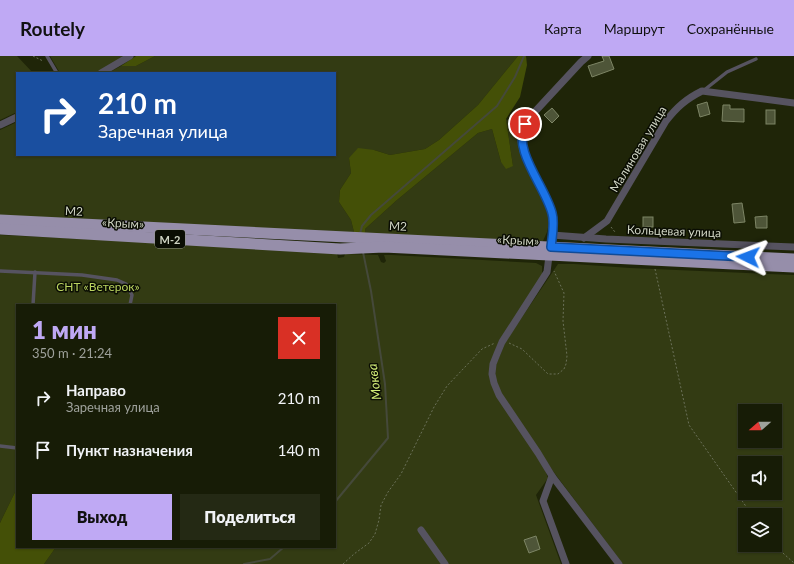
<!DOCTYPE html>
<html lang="ru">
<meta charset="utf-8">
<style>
:root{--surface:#171c06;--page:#242914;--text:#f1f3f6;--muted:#9ea19b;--line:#363a28;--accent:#bfa9f4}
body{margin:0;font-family:Lato,sans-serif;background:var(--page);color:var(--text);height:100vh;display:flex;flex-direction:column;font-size:15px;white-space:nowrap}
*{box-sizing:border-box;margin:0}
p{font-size:13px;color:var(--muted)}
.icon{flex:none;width:22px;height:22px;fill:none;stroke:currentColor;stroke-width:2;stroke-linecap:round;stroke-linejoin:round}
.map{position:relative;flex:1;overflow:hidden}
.sheet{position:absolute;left:16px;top:248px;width:320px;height:244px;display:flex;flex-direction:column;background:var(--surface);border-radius:0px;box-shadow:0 1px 3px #0004,0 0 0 1px var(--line)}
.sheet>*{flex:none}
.top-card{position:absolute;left:16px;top:16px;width:320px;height:84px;border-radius:0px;box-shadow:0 1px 3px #0004,0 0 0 1px var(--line);background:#1a4fa0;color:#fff;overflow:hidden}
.needle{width:26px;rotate:250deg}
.fabs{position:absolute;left:738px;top:348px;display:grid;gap:8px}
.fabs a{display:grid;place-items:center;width:44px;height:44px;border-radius:0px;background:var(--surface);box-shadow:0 1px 3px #0004,0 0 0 1px var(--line);font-size:20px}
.pin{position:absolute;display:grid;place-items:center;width:34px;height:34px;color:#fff;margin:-17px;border:2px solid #fff;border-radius:50%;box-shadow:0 1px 4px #0007}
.me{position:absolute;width:44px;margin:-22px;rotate:273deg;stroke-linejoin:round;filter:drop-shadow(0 0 3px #0008)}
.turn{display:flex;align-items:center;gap:14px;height:84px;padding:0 16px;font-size:18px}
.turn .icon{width:52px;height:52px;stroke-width:2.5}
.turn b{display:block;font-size:28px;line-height:34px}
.round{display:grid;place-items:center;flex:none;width:42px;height:42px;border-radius:0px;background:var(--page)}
.headline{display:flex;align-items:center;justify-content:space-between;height:68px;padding:0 16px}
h1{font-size:24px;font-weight:800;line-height:30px;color:var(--accent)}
.cta{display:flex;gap:8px;margin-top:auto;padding:8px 16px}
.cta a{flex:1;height:46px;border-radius:0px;background:var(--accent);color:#111;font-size:16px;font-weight:800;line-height:46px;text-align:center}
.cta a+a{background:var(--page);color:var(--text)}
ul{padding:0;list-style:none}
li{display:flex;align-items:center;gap:12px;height:52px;padding:0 16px}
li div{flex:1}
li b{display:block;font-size:15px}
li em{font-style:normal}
header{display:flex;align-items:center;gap:24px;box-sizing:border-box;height:56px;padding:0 20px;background:var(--accent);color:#111}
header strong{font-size:19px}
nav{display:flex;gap:22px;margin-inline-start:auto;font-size:14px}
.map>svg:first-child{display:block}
.green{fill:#333b13;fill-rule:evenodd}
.forest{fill:#445007}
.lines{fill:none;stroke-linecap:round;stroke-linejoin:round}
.stream{stroke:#45493a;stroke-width:2}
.building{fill:#4e5538;stroke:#7d8565}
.path{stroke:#6b7159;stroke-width:1;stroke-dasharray:2 2;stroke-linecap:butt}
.service{stroke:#565360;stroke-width:3.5}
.minor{stroke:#565360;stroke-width:7}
.trunk{stroke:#968eaa;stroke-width:11}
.route-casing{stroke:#114b97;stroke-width:10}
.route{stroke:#1a73e8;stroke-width:7}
.labels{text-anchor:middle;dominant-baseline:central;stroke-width:3;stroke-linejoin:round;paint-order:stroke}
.shield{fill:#0a0d03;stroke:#949889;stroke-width:1}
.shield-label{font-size:11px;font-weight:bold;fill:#cfd4c3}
.street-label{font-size:12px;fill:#cfd4c3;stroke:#0a0d03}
.park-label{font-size:12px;fill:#bad35f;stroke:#0a0d03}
.water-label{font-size:13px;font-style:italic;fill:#d2ec78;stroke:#0a0d03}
</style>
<header>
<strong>Routely</strong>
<nav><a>Карта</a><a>Маршрут</a><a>Сохранённые</a></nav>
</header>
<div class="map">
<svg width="794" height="508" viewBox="0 0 794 508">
<rect width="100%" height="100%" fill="#1f2508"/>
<g class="green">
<polygon points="0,0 17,0 33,17 17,17 17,56 0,64"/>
<polygon points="50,0 127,0 97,17 60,17"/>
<polygon points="155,0 518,0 478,49 439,84 425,93 390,99 374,94 349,102 351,117 340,134 339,146 351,164 355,180 0,165 0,74 17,66 17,99 335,99 335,17 108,17 121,10 136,10"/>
<polygon points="506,63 518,73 523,95 538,126 551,159 547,176 543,185 366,181 365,173 397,144 478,77 492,73 501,106 513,110"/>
<polygon points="0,179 147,186 337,197 338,202 344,201 345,198 378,199 381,206 384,207 386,205 384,199 392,199 536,207 542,210 542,219 489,317 544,411 548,422 536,439 561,508 44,508 56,491 335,491 335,249 269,249 243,248 242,249 17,249 17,432 0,467"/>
<path d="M558,208h16l56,4 164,7v289h-171l-70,-93 -52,-77 -6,-17 1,-12 10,-24zM745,355h30v30h-30zM745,407h30v30h-30zM745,459h30v30h-30z"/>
</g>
<g class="forest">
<polygon points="136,0 155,0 136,10 121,10"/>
<polygon points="518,0 526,0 527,9 520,41 506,63 513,110 506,113 501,106 492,73 478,77 397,144 365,173 366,181 355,180 351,164 339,146 340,134 351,117 349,102 358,92 374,94 390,99 425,93 439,84 478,49"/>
<polygon points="17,432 17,491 56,491 44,508 0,508 0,467"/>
</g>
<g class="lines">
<g class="stream">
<polyline points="360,178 362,170 371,159 497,50 515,21 524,0"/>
<polyline points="335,446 388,382 385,328 371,235 363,196"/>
<polyline points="244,508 270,503 284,491"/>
</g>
</g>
<g class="building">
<polygon points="602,0 609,0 614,13 592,21 588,10 604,5"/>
<polygon points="707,46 710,58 700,61 697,49"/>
<polygon points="723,49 730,49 730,53 744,53 744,66 722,65"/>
<polygon points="552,52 559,60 552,67 544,59"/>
<rect x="766" y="54" width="9" height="14"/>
<polygon points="742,147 745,166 734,167 732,148"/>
<polygon points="767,160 767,172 756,172 755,161"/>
<rect x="643" y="161" width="10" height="10"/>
<polygon points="536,480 540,493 529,497 524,484"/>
</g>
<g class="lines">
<g class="path">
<polyline points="33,0 43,5"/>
<polyline points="611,171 615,176"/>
<polyline points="655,213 689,369 752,459"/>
<polyline points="509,287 522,293 548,318 558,318 564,313 566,308 567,300 563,265 564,237 554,215"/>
<polyline points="774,489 794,507"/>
<polyline points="343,508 354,498 369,487 375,478 379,464 381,449 388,436 401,418 434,351 447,330 482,293 495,287"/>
</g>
<g class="service">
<polyline points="47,0 57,17"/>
<polyline points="703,35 727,16 756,3"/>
<polyline points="0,215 82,219 117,224 126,228 132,239 130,249"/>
<polyline points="33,249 35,216"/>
<polyline points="0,390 17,392"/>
</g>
<g class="minor">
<polyline points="101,17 130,0"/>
<polyline points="0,69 17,61"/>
<polyline points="552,179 606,183 794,191"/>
<path d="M584,182l23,-17 59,-100c11,-14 20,-22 36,-30l92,12"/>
<polyline points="551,191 553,159 548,144 523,95 521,85 522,74 530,61 581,6 588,0"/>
<polyline points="549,200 547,216 502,286 497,298 493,308 492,318 494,327 499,339 538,397 552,420 619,508"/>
<polyline points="552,420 543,445 566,508"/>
<polyline points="421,474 445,508"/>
</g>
<g class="trunk">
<polyline points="0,164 794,203"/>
<polyline points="0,173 340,193 384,191 794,211"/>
</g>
</g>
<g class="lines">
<g class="route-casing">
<path id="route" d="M525,68c-13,26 20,62 27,89 3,10 0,24 -1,34l197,10"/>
</g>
<use href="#route" class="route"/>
</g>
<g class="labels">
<rect class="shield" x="155" y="174" width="30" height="18" rx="3"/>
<g class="shield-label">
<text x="170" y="183">М-2</text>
</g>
<g class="street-label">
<text transform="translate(638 93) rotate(-59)">Малиновая улица</text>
<text transform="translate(74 155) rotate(3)">М2</text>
<text transform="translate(123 167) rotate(3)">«Крым»</text>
<text transform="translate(398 170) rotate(3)">М2</text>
<text transform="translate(674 175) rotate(2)">Кольцевая улица</text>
<text transform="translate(518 184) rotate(3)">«Крым»</text>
</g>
<g class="park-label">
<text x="98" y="230">СНТ «Ветерок»</text>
</g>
<g class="water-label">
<text transform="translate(374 326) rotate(-97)">Моква</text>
</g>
</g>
</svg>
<div class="fabs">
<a><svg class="needle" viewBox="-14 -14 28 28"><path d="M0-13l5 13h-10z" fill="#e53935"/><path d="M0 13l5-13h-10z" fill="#9ea19b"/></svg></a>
<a><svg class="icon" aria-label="sound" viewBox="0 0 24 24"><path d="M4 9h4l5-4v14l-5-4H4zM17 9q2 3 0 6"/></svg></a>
<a><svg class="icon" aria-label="layers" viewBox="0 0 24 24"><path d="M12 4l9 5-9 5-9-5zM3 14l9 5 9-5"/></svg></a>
</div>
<div class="pin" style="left:525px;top:68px;background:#d93025"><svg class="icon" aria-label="arrive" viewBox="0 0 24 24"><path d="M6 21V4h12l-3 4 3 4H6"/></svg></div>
<svg class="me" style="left:748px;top:201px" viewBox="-20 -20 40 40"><path d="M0-17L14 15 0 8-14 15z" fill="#1a73e8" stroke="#fff" stroke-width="4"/></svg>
<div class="top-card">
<div class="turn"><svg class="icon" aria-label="right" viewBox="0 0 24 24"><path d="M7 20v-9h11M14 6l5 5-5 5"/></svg><div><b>210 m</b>Заречная улица</div></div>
</div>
<section class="sheet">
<div class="headline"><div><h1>1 мин</h1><p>350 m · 21:24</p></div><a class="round" style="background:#d93025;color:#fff"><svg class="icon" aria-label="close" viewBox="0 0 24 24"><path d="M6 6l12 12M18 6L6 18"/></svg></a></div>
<ul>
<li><svg class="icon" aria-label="right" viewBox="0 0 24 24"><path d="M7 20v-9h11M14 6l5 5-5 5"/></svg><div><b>Направо</b><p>Заречная улица</p></div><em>210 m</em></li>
<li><svg class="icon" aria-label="arrive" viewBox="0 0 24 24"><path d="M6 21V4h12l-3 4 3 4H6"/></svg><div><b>Пункт назначения</b></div><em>140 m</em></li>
</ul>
<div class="cta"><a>Выход</a><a>Поделиться</a></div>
</section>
</div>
